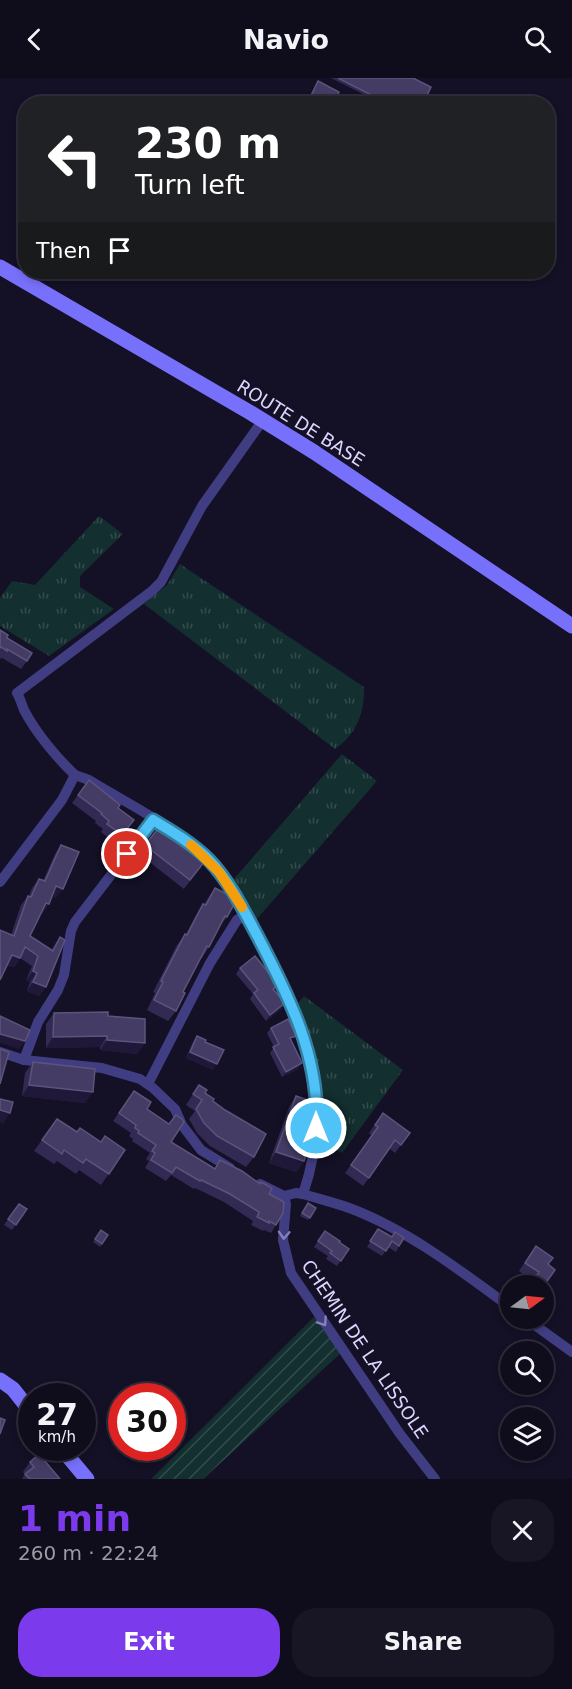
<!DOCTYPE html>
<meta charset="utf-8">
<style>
:root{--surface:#0f0c1c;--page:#181525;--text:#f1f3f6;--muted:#9b9ba3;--line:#2f2c3b;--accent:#7c3aed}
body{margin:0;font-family:"DejaVu Sans",sans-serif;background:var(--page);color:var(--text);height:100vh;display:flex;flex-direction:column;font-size:22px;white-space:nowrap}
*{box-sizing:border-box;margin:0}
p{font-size:20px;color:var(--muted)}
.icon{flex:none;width:33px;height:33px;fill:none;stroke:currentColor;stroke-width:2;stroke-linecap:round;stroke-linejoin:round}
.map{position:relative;height:1401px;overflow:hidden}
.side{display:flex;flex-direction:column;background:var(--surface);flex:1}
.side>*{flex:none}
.hud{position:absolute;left:18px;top:18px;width:537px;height:183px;border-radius:24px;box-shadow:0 3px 9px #0003,0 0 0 2px var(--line);background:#202124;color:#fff;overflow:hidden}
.needle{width:39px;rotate:75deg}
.tools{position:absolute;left:500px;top:1197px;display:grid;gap:12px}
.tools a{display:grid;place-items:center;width:54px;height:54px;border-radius:50%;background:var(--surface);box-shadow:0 3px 9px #0003,0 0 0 2px var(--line);font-size:30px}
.speed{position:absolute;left:18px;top:1305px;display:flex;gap:12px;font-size:30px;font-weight:700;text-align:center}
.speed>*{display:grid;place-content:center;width:78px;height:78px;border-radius:50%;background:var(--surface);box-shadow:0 3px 9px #0003,0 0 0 2px var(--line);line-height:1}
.speed small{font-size:15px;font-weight:400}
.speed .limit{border:9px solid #d22;background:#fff;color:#111}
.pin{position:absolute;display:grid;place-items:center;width:51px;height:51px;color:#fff;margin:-26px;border:3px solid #fff;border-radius:50%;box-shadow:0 2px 6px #0007}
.me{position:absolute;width:66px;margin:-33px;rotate:0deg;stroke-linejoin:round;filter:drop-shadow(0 0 4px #0008)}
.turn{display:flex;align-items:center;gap:21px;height:126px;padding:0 18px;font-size:27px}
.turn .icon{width:78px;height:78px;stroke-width:2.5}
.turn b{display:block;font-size:42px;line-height:51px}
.then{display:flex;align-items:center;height:57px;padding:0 18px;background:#0003;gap:12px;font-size:22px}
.round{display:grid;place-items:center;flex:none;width:63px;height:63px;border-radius:24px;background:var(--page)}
.overview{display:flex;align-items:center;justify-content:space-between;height:102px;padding:0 18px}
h1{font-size:36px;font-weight:600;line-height:45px;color:var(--accent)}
.primary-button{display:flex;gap:12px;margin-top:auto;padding:12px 18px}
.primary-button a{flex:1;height:69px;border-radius:24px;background:var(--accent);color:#fff;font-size:24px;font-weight:600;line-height:69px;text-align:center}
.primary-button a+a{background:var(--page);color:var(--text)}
header{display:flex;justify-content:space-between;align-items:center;height:78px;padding:0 18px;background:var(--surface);font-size:27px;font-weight:600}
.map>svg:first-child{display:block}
.grass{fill:url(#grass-tufts)}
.garden{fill:url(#garden-furrows)}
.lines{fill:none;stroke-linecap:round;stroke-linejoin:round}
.street{stroke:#413d82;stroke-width:10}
.secondary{stroke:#7770fa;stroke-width:15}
.wall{fill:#332a53}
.shaded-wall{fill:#1f1839}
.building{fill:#453c65;stroke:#5c547d;stroke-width:1.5}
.oneway{stroke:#8682b9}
.route-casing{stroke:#337fa1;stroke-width:15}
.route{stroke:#4fc3f7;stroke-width:10}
.slow{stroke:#f59e0b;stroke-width:10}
.labels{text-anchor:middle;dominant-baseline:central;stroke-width:6;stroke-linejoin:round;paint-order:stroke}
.street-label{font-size:18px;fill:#dbd6fd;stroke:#141025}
</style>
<header><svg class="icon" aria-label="back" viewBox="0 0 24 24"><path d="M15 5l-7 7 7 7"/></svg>Navio<svg class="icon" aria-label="search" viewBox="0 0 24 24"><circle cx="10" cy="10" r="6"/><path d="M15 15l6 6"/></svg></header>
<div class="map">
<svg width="572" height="1401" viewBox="0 0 572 1401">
<defs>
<pattern id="grass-tufts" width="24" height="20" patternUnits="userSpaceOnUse" patternTransform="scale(1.5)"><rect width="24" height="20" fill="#132f2f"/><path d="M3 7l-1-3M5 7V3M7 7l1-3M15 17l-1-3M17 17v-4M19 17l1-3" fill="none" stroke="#354c4e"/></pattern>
<pattern id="garden-furrows" width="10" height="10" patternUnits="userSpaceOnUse" patternTransform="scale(1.5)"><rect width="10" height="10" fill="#132f2f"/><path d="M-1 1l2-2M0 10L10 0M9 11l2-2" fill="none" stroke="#354c4e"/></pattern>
</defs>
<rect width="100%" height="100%" fill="#141025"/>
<g class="grass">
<polygon points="99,438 123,456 80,498 80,509 114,531 49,578 0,548 0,520 12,503 35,507"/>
<path d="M180,486l184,123c1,24 -7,47 -29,62l-191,-145 23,-19z"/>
<polygon points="342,676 377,703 256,842 233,802"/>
<path d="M304,918l99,74 -61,83 -11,-6 -2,5 -8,-6c4,-50 -6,-97 -23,-143z"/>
</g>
<polygon class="garden" points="316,1237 341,1275 203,1401 151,1401"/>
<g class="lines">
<g class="street">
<path d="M75,697l14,5c39,24 85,46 118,78 23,22 37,53 52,80 45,85 77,161 44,256"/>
<path d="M0,804l62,-82 13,-25c-18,-17 -39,-42 -51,-65 -2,-5 -4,-12 -7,-17l135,-102 9,-9 41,-76 61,-86"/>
<polyline points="0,974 24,982 102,990 140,1001 153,1010 175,1031 182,1047 201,1072 230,1090"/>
<polyline points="24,982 38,944 58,912 64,897 71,853 75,844 153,742"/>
<polyline points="148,1006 210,885 237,842 246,836"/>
<polyline points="260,1106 284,1118"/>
<polyline points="284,1118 286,1126 283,1162 291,1195 400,1356 435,1401"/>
<path d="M284,1118l12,-3 7,1c16,5 33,9 49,15 57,22 109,62 158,98"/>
<polyline points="525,1240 572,1274"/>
</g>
<g class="secondary">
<polyline points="0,189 251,335 314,374 572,548"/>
<polyline points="0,1302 13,1311 32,1335"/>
<polyline points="61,1370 87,1401"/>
</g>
</g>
<g class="wall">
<polygon points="331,0 413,0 423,26 394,26 384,20 381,25"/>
<polygon points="318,3 333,26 306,26 313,12"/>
<polygon points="0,552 27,583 21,591 2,580 0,581"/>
<polygon points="78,717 118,730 134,742 116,766 101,754 103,751 95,745 96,743 72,725"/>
<polygon points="61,767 56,820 52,818 49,826 42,836 41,835 30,858 51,872 60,859 46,909 39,918 27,913 30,904 26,902 32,888 20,880 14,889 7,887 11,857 21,827 28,818 29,818 32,810 39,801 43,803 55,776"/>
<polygon points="145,767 199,791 184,811 139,776"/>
<polygon points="215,810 227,839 219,849 209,869 202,880 201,879 183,914 176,933 168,943 147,932 155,915 153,914 177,867 185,856 186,856 196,837 203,826 204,826"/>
<polygon points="240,890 277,908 274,912 285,925 281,931 266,943 250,921 253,916 236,896"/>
<polygon points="54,935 108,938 145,965 137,976 100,972 100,969 46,970 46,946"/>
<polygon points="271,950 298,991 282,999 270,975 274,969 267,955"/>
<polygon points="197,958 205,964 213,992 186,980 193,964"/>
<polygon points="33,984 85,1025 22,1018 25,995"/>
<polygon points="199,1007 213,1023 254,1079 246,1089 210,1068 197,1055 189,1041 195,1033 186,1027"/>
<polygon points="134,1013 171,1064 214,1091 220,1082 269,1116 276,1147 271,1155 264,1152 263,1153 251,1147 253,1143 224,1124 195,1110 194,1111 171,1097 166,1103 145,1090 149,1083 146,1081 150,1075 132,1063 133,1061 129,1058 131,1055 113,1043"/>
<polygon points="296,1018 311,1040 304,1066 304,1083 296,1094 269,1085 289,1029"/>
<polygon points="383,1035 410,1055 395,1075 390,1071 363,1108 345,1095 372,1058 369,1055"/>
<polygon points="57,1041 77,1054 101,1064 125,1072 101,1107 79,1092 76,1096 57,1083 54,1086 34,1073"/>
<polygon points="308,1125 316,1130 308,1142 300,1138"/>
<polygon points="19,1126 27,1131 12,1152 4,1147"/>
<polygon points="378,1151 399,1168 396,1174 388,1169 382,1178 367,1169"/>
<polygon points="101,1152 108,1157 100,1169 93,1164"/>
<polygon points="325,1153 349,1171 337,1188 326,1181 328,1178 314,1169"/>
<polygon points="536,1168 548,1186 543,1208 529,1208 533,1203 519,1193"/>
<polygon points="30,1384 60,1401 22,1401 25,1396 23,1394"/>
</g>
<g class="shaded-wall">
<polygon points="56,808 63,811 56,820 50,817"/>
<polygon points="46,825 49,826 42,836 39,835"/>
<polygon points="12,877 20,880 14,889 6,886"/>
<polygon points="33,893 37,895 30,904 26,902"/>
<polygon points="33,904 46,909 39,918 27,913"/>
<polygon points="285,925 281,931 266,943 270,937"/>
<polygon points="0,956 25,963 19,971 0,965"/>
<polygon points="107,958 100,969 46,970 53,959"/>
<polygon points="107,962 145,965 137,976 100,972"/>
<polygon points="190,974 217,986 213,992 186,980"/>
<polygon points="302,985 298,991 282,999 286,994"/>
<polygon points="29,1007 93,1014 85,1025 22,1018"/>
<polygon points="0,1032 10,1035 3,1046 0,1045"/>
<polygon points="276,1074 304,1083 296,1094 269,1085"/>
</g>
<g class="building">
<polygon points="338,0 413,0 431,9 423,26 402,26 385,17 383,23"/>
<polygon points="318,3 339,14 333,26 307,26"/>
<polygon points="0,552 8,557 7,560 32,575 27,583 7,571 7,573 1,569 0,570"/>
<polygon points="89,702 120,727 118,730 134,742 122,757 107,746 109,743 101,736 102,735 78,717"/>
<polygon points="160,748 205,783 190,802 145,767"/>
<polygon points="61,767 79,774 63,811 56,808 49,826 46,825 30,858 53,873 60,859 65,862 46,909 33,904 37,895 33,893 38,878 25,869 20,880 12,877 0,902 0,852 14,858 28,818 31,819 39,801 45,803"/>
<polygon points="215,810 237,821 227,839 225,838 209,869 207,868 183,914 185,915 176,933 154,922 163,904 161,903 185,856 187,857 203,826 206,827"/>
<polygon points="255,878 272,899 277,908 273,911 285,925 270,937 254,915 258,912 240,890"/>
<polygon points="108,934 108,938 145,941 145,965 107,962 107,958 53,959 54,935"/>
<polygon points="0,938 30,952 25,963 0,956"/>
<polygon points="288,941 296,958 290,960 302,985 286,994 273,969 279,966 271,950"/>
<polygon points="197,958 206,962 205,964 224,972 217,986 190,974"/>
<polygon points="0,971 9,974 0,1006"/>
<polygon points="33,984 95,991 93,1014 29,1007"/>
<polygon points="199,1007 207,1012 205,1015 214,1021 213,1023 225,1032 266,1056 254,1079 217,1058 204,1045 196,1031 202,1022 193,1016"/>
<polygon points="134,1013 151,1024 147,1031 169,1046 176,1037 182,1041 184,1044 171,1064 215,1091 220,1082 242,1093 260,1106 261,1104 272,1110 269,1116 284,1124 283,1135 276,1147 269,1143 269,1145 257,1139 259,1134 230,1116 201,1102 200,1103 176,1089 172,1095 151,1082 155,1075 152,1073 156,1067 138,1055 139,1053 135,1050 136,1047 119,1035"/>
<polygon points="296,1018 316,1025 311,1040 313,1041 304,1066 309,1068 304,1083 276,1074"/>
<polygon points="0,1021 13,1024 10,1035 0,1032"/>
<polygon points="383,1035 410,1055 401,1067 395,1062 369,1100 351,1087 378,1049 375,1047"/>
<polygon points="57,1041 77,1054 80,1050 101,1064 105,1058 125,1072 109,1096 86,1081 83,1085 64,1072 62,1076 42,1062"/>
<polygon points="308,1125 316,1130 310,1140 302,1135"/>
<polygon points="19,1126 27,1131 16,1147 8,1141"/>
<polygon points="378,1151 392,1159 395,1154 404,1160 399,1168 392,1163 386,1173 370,1163"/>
<polygon points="101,1152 108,1157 102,1166 95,1161"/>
<polygon points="325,1153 340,1163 339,1164 349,1171 341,1183 330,1175 332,1173 318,1163"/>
<polygon points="536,1168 553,1180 548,1186 555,1192 543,1209 543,1208 533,1208 531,1206 539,1194 525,1185"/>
<polygon points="0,1340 5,1342 0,1356"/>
<polygon points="39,1376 60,1401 30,1401 25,1396 34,1389 30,1384"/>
</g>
<defs><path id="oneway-chevron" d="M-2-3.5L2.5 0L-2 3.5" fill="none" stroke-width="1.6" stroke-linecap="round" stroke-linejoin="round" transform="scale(1.5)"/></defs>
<g class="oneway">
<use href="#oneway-chevron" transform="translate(284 1157) rotate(93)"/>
<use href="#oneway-chevron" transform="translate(323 1244) rotate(56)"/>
</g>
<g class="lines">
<g class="route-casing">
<path id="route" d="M127,776l26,-34c20,12 40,24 56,40 21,22 35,51 49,77 31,59 63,123 58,191"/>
</g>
<use href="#route" class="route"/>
<polyline class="slow" points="191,767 219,794 242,829"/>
</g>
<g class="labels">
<g class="street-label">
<text transform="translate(301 345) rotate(32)">ROUTE DE BASE</text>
<text transform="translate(365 1271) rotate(56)">CHEMIN DE LA LISSOLE</text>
</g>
</g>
</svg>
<div class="tools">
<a><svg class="needle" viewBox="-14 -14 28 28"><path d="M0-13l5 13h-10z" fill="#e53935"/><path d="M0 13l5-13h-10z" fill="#9b9ba3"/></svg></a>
<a><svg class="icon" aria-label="search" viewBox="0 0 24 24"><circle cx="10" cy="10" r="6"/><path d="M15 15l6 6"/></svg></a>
<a><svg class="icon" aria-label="layers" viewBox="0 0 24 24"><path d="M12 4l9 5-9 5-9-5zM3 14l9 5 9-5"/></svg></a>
</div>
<div class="speed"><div>27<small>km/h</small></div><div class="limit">30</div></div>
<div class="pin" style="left:127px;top:776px;background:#d93025"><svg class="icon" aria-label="arrive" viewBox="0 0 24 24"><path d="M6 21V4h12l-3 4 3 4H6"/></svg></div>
<svg class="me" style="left:316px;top:1050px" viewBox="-20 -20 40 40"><circle r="17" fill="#4fc3f7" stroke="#fff" stroke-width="3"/><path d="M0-11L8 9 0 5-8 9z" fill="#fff"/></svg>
<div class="hud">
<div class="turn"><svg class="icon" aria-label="left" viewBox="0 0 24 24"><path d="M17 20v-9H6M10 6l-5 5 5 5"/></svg><div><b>230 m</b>Turn left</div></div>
<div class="then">Then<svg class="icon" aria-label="arrive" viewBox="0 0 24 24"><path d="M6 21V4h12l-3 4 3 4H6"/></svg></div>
</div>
</div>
<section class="side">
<div class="overview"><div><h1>1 min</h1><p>260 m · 22:24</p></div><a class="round"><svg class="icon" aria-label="close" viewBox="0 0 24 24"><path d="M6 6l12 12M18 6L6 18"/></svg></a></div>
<div class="primary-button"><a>Exit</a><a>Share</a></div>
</section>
